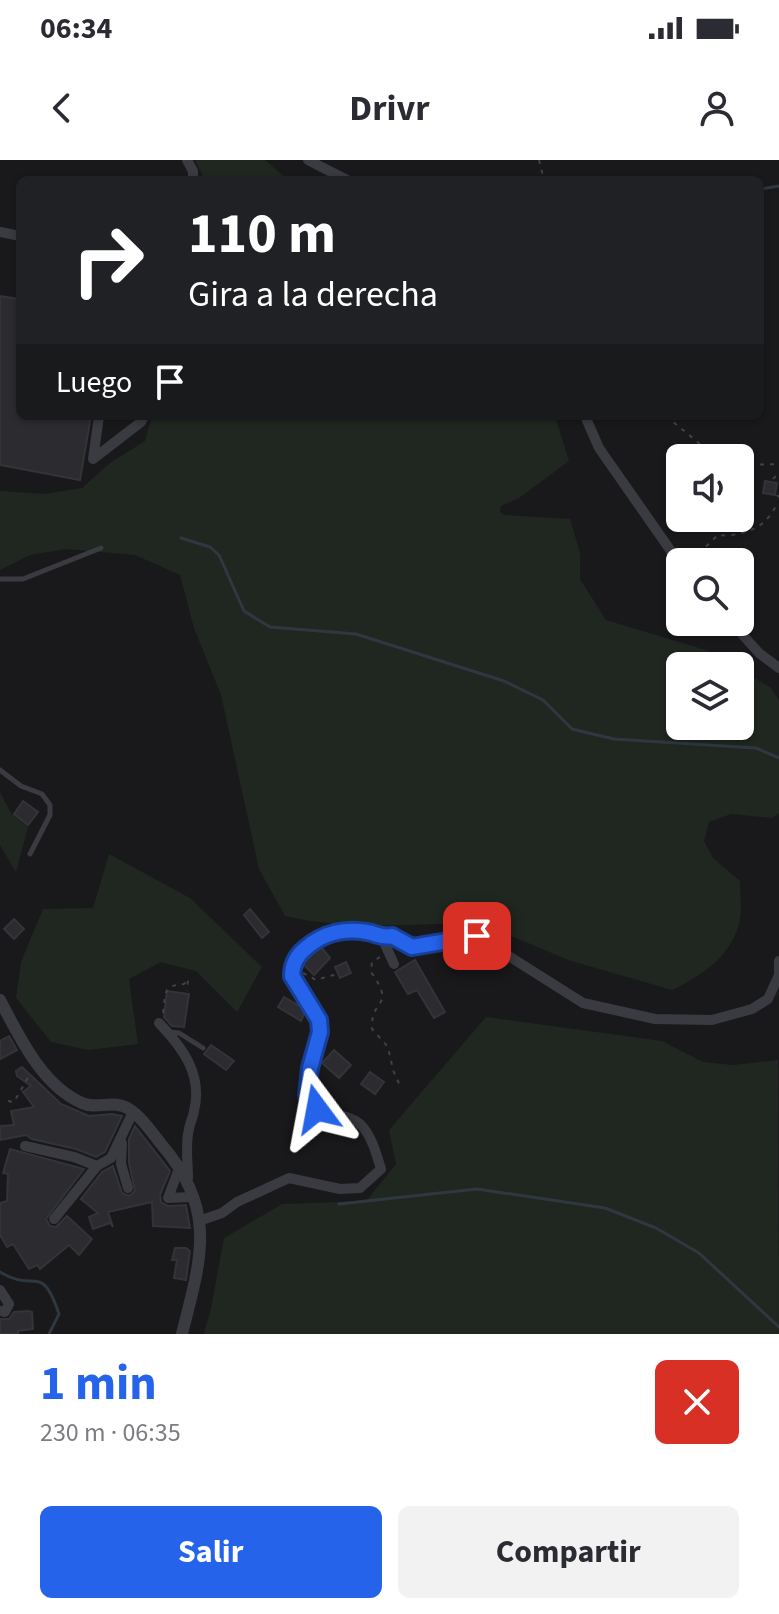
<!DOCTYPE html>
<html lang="es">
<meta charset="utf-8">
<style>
:root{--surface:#fff;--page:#f2f2f3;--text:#2b2b33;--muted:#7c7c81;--accent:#2563eb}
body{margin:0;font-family:"Source Sans 3",sans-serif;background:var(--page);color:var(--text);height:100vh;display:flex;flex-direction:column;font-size:30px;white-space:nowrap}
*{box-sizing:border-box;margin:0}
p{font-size:26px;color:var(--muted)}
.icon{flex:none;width:44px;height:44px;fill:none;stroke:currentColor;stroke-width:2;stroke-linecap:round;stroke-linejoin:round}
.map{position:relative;height:1174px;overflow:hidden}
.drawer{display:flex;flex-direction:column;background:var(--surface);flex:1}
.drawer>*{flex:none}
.banner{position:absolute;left:16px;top:16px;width:748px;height:244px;border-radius:12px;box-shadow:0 2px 6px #0004;background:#202124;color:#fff;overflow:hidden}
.buttons{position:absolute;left:666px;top:284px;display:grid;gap:16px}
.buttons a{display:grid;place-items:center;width:88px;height:88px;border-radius:12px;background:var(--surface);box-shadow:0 2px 6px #0004;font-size:40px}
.pin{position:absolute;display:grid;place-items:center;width:68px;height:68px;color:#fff;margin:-34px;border-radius:16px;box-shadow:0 4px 12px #0006}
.me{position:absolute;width:88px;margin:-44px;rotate:347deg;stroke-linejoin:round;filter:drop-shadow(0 0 6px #0008)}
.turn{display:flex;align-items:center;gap:28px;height:168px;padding:0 40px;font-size:36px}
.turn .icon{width:104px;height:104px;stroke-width:2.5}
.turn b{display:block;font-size:56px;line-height:68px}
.then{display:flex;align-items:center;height:76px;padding:0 40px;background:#0003;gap:16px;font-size:30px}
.round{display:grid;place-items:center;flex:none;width:84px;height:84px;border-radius:12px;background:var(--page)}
.summary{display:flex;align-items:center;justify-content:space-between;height:136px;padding:0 40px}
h1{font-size:48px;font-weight:700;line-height:60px;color:var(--accent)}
.primary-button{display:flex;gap:16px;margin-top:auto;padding:16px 40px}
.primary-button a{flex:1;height:92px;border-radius:12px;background:var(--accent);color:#fff;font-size:32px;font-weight:700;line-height:92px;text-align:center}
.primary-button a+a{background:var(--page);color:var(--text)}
.status{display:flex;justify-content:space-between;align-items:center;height:56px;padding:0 40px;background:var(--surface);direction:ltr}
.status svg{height:22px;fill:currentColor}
header{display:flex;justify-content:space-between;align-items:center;height:104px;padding:0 40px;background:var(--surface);font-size:36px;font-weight:700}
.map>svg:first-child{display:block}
.green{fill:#1f2720}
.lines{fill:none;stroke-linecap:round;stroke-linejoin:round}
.stream{stroke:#2f3840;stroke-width:3}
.building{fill:#2c2c30;stroke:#333338;stroke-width:2}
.path{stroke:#404248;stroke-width:2;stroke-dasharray:4 6;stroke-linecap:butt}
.service{stroke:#3a3b41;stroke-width:5}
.minor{stroke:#3a3b41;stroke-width:10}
.tertiary{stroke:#3a3b41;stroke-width:12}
.route-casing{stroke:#184099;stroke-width:20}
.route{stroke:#2563eb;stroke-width:14}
</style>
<div class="status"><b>06:34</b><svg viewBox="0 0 49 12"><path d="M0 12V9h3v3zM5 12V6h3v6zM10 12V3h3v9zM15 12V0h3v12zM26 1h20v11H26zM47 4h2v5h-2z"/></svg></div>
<header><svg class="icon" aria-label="back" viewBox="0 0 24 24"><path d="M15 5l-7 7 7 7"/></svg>Drivr<svg class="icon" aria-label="person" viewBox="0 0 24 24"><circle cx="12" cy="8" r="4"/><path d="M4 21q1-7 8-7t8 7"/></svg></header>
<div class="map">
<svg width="779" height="1174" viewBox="0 0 779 1174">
<rect width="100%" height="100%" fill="#19191c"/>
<g class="green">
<polygon points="195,0 265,0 288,20 205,20"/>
<path d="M152,256h403l14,45 -50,37 -18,8 -1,6 4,3 66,4 10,34v26l26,41 100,30 28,16h-54v60h60v-56l30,17 9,13v113l-7,5 -41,-4 -22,8 -5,19 9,17 27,23c0,12 2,27 0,39 -8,36 -37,55 -68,70l-104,-30 -87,-37 -117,3 -54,-5 -25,-5 -26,-47 -38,-174 -27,-67 -14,-53 -45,-20 -69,-6 -36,6 -30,15v-79l44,3 38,-6 28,-25 35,-22z"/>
<polygon points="0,632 11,653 28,667 16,712 0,685"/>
<polygon points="109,694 190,738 262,807 237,852 196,811 161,802 129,819 138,884 89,890 51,882 16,838 21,802 43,749 93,748"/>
<polygon points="486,857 662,881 703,902 733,905 778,900 779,1174 204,1174 211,1148 224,1078 282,1044 366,1041 396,1004 389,970"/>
</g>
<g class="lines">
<g class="stream">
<polyline points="760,29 779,26"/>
<polyline points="181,378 210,387 219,395 244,451 270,467 356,474 504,521 543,540 572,569 580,571 614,579 756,588 779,598"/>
<polyline points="339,1044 477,1029 605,1048 656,1068 699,1093 779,1167"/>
<path d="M0,1112c36,22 41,-11 59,42l-10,20"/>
</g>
</g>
<g class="building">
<polygon points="0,136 20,139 20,256 91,256 80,320 0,305"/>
<polygon points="765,321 777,323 775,335 763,333"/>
<polygon points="23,641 38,652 28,665 14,654"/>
<polygon points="250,749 269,772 262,778 244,755"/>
<polygon points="14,759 24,769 14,779 4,769"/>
<polygon points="321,787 330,798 314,815 302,803 307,796"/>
<polygon points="415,800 445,852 434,858 417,830 408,834 395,812"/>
<polygon points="346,802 351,813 340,818 335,807"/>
<polygon points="167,831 189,834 184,867 172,866 164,857"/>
<polygon points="284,837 306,850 301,861 278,847"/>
<polygon points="9,876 17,890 0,899 0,881"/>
<polygon points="211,885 234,901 226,910 204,894"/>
<polygon points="334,890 351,905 339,918 322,903"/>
<polygon points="22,907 61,944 89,956 112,954 122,956 105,992 96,997 76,989 32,979 26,975 0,980 0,966 14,965 11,951 34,947 23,932 31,926 17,916 16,911"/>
<polygon points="370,912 384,922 375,934 361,924"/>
<polygon points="135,966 170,1011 160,1035 161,1042 168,1046 186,1045 190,1068 153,1066 152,1042 108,1052 113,1067 110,1063 93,1069 89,1057 98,1053 81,1039 102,1012 113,1006 122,1033 129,1036 135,1031 129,1003 129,979"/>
<polygon points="10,989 84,1009 46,1059 50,1066 56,1067 67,1056 92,1079 79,1095 69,1085 40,1109 37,1105 29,1109 13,1084 7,1087 0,1075 0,1043 7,1041 8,1014 3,1013"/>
<polygon points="175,1088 186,1088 190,1091 186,1120 174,1118 177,1100 172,1100"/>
<polygon points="28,1151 32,1152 33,1169 18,1171 18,1174 0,1174 0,1159 9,1159 14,1152"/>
</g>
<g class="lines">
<g class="path">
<polyline points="539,0 544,20"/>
<polyline points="666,256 717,298"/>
<polyline points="740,305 779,304"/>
<polyline points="773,319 779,313"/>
<polyline points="777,335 779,337"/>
<path d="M694,402l3,-7 21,-20c16,2 39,-4 49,-16 5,-5 7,-11 12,-16"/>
<path d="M380,797l-8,5 -1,10c26,37 -1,25 1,57l16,18 5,23 8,18"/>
<polyline points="303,813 316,820 333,815 338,819"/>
<path d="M163,853c3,-21 -1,-27 21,-29l4,-5 -1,12"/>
<polyline points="8,941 14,942 30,914"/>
</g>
<g class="service">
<polyline points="0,419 23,419 101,388"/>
<polyline points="0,610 21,626 42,634 50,645 50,655 30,694"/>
<polyline points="168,872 179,873 203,888"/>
</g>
<g class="minor">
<polyline points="187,0 193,11 193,20"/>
<polyline points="308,0 347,20"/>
<polyline points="0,72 20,76"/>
<polyline points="99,256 93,299 141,262 144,256"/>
<polyline points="585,256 599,288 680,404"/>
<polyline points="731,462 759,493 779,508"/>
<polyline points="382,778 392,776 412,787 477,776 583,843 655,859 712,860 752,849 768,839 779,815 779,801"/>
<path d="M159,863c24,25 44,52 35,88 -1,6 -4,12 -5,18 -4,15 -1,34 -1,49"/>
<polyline points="122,983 121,1004 128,1028"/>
<polyline points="25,986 74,997 97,1006 111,998 133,952"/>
<polyline points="180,1006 168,1038 194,1037"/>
<polyline points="54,1059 97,1006"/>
<path d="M199,1061l23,-8 15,-11 52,-24 51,11 20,-1 21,-19c-5,-16 -9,-33 -21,-45 -14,-13 -46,-6 -52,-28 -6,-21 14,-55 12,-72 -3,-17 -19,-35 -28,-48 -2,-43 61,-51 90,-38l12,26"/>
<polyline points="0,1130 9,1144 5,1152 0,1151"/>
</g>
<path class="tertiary" d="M0,840c19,36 42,86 82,103 15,7 32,-4 47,6 13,8 23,24 33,36 56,66 39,113 20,189"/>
</g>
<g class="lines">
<g class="route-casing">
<path id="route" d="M317,949l-10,-14 3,-27 10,-36 -1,-12 -27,-44c0,-12 5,-21 14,-28 17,-15 39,-20 61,-16 11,2 14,6 25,4l20,11 65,-11"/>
</g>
<use href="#route" class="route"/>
</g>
</svg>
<div class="buttons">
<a><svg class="icon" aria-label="sound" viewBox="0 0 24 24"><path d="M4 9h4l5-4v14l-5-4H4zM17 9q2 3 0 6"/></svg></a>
<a><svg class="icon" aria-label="search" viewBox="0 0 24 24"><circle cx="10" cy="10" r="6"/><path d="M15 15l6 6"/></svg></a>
<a><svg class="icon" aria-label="layers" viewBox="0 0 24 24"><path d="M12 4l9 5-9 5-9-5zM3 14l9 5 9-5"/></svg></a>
</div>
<div class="pin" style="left:477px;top:776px;background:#d93025"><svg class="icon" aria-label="arrive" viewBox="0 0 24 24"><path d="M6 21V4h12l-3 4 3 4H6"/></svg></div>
<svg class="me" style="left:317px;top:949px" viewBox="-20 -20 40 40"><path d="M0-17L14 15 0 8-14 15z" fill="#2563eb" stroke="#fff" stroke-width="4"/></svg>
<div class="banner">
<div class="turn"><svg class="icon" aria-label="right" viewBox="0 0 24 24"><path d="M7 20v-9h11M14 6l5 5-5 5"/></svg><div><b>110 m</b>Gira a la derecha</div></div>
<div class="then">Luego<svg class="icon" aria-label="arrive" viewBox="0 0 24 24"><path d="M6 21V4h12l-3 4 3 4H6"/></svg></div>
</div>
</div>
<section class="drawer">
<div class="summary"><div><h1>1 min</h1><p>230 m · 06:35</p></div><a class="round" style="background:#d93025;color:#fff"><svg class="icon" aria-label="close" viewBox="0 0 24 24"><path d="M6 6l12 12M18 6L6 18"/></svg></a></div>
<div class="primary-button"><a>Salir</a><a>Compartir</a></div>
</section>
